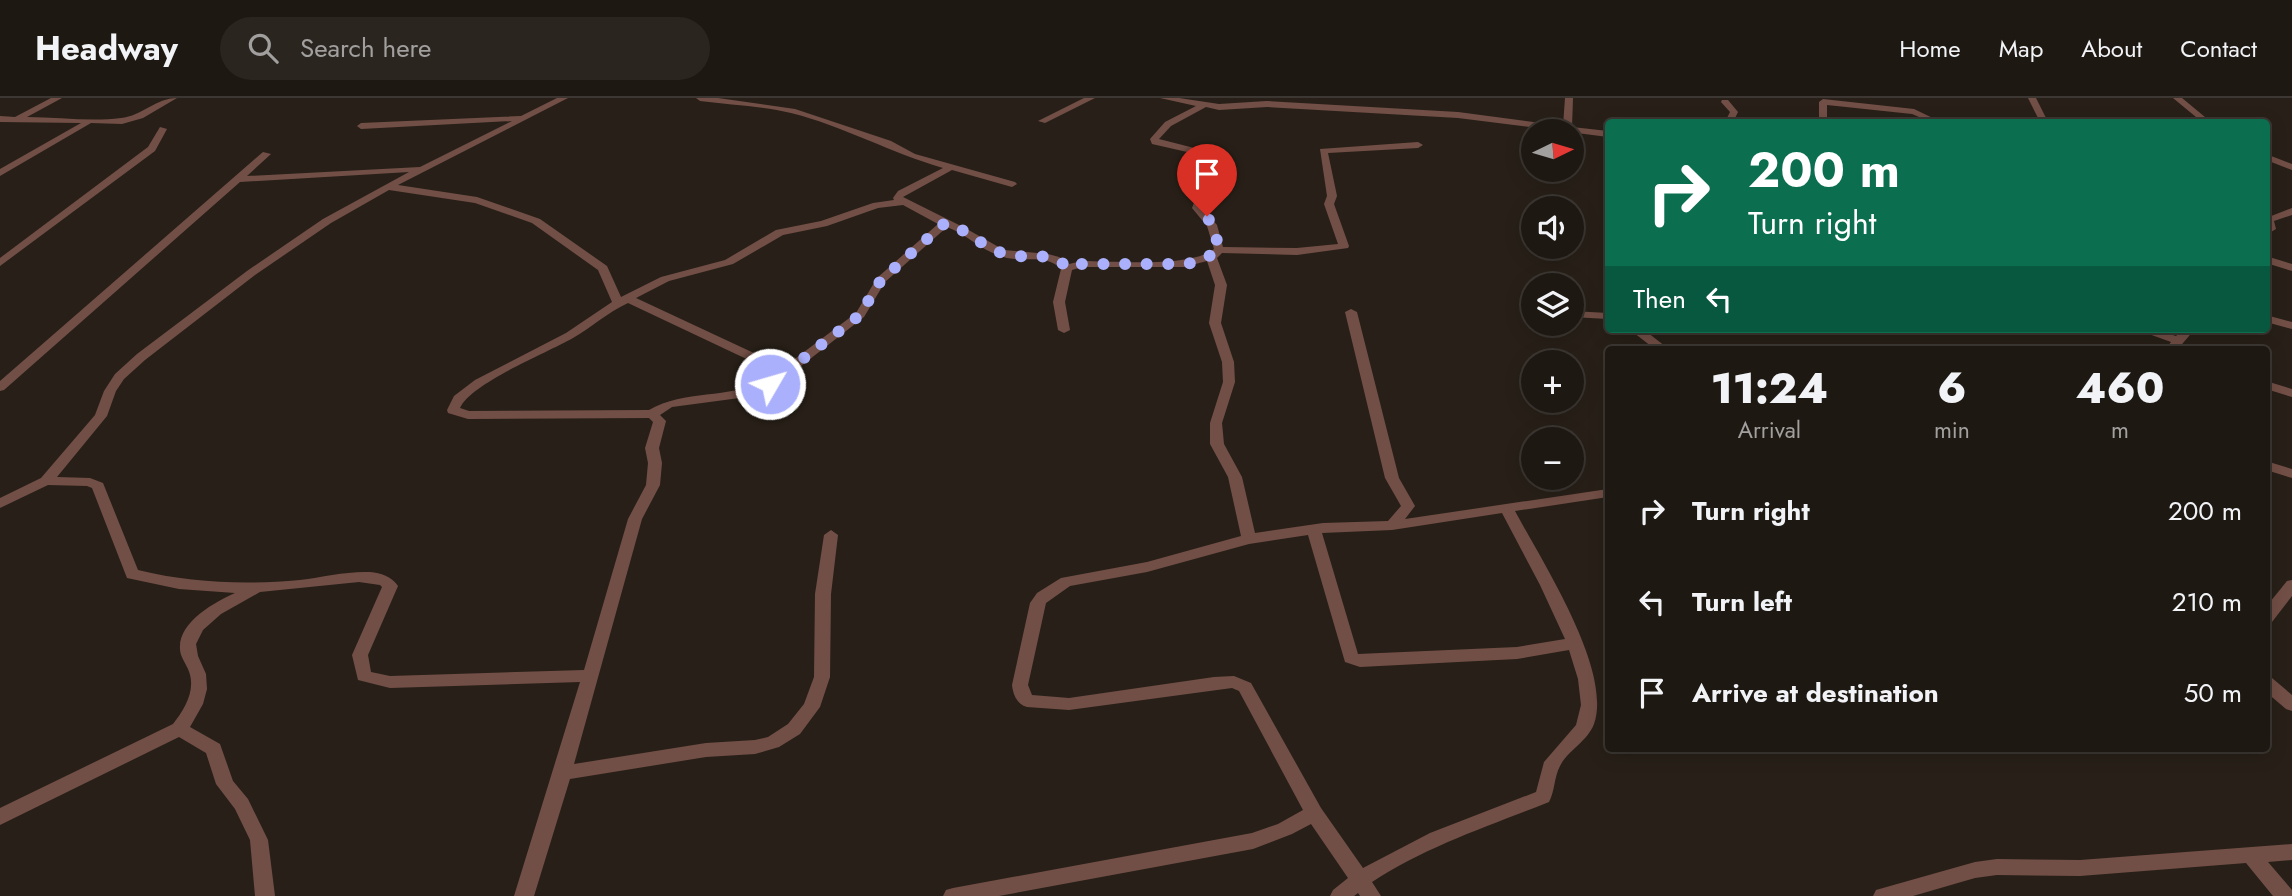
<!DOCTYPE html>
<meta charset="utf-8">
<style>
:root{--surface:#1e1812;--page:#2b2520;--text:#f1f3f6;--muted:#a1a09f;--line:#3c3732}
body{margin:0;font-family:Jost,sans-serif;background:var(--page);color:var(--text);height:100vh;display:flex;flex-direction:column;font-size:26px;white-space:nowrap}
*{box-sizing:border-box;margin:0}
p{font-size:23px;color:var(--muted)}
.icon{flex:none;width:38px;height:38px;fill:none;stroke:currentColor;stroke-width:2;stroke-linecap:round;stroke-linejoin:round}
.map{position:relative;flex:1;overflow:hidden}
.sheet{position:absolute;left:1605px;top:248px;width:665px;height:406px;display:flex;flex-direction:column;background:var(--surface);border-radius:7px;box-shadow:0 4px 18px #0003,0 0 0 2px var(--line)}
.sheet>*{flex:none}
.hud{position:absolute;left:1605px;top:21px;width:665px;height:214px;border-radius:7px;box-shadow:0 4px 18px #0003,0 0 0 2px var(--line);background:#0b6e4f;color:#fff;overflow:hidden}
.needle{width:46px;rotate:85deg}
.fabs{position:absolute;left:1521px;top:21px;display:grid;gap:14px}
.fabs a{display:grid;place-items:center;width:63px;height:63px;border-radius:50%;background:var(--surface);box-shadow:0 4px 18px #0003,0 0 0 2px var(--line);font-size:35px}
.pin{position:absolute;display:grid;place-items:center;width:60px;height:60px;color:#fff;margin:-72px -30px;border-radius:50% 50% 50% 0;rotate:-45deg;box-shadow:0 0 7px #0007}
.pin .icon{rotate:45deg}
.me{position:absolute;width:77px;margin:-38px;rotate:52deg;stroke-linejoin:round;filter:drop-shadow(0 0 5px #0008)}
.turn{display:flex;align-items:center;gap:24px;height:147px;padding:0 28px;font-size:32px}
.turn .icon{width:91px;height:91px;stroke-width:2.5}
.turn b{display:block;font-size:49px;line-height:60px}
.then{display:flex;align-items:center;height:66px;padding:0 28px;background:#0003;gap:14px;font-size:26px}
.eta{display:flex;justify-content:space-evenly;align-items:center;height:119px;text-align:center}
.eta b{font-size:42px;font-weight:800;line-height:49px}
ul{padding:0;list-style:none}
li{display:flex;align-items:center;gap:21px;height:91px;padding:0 28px}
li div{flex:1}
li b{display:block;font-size:26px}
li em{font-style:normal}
header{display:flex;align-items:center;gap:42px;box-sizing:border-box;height:98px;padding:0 35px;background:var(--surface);border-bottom:2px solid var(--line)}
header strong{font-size:33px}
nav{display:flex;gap:38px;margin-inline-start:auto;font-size:24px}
.search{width:490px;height:63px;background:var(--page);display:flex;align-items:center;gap:18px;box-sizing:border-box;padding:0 24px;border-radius:38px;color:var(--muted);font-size:26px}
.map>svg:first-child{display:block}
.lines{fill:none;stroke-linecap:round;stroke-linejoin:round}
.minor{fill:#724f46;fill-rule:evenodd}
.route{stroke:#aab0fb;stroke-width:12;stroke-dasharray:0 21.6}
</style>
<header>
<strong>Headway</strong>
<div class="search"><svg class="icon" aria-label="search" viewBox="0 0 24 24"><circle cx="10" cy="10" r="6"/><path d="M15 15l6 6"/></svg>Search here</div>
<nav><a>Home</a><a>Map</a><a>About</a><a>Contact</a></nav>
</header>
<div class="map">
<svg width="2292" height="798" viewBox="0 0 2292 798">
<rect width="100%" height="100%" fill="#282018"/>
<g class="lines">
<g class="minor">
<path d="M51,0h11l-35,19c31,0 64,5 94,1 21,-2 35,-20 56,-20l-34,20 -21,6 -31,-1 -91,53v-7l81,-46 -81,-1v-6l15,1z"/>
<path d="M557,0h11l-170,87 79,12 63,22 67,47 14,31 40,-20 64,-17 51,-30 45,-9 52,-18 21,-3 -1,-2 5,-7 45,-23c-52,-15 -100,-42 -152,-55 -29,-7 -61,-8 -91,-12l-4,-3h22l77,11 96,32 24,13 100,28 2,2 -5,3 -60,-17 -49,27 62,31 39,22 44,4 11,3 10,7 13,-3c30,0 110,7 132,-12l-7,-23 -15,-18 16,-42 -12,-12 -44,-10 -2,-5 15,-17 31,-16 -36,-8h19l40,6 48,-3 191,11 105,14 2,-28h8l-1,29 36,4v6l-150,-19 -191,-11 -48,3 -13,-3 -35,19 -12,13 43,11 16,15 -16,43 15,17 6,22 74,1 41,-4 -14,-40 3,-8 -7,-47 98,-7 5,3 -5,3 -90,5 9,43 -3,8 15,42 -1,2 -51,7 -75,-2 -5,5 10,27 -6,38 13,39 1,20 -13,41 2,21 18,33 13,56 68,-10 65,-2 13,-15 -16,-28 -40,-166 6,-3 6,3 42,166 16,28 -10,13 203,-30v8l-93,14c26,49 98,159 79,213 -7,18 -26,26 -34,42 -6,11 -5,25 -11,36 -60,24 -122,44 -177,80l9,14h-21l-2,-3 -4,3h-24l3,-6 15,-12 -37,-54 -19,10 -39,15 -254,47h-56l3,-6 7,-2 299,-55 26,-9 25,-14 -64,-119 -7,-3 -163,22 -42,-3c-10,-3 -14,-12 -15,-22l18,-82 7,-10 24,-15 86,-16 94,-26 -13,-59 -18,-33v-21l13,-41 -1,-20 -13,-39 6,-38 -8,-24 -23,6h-102l-10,3 -7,32 5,28 -6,3 -6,-3 -5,-28 8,-33c-14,-15 -35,-7 -54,-11 -23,-5 -39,-23 -60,-31l-62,55 -21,35 -90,70 -27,10 -75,10 -12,8 6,6 -7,27 3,15 -2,22 -18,34 -68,245 132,-21 49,-3 13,-3 20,-13 16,-20 10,-27 1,-83 9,-59 7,-5 7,5 -7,59 -1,83 -10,30 -20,27 -21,13 -24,7 -49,3 -136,22 -36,117h-20l66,-214 -190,6 -32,-8 -6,-25 30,-68 -2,-2 -21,-3 -99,10 -39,22 -18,16 -7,14 2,12 8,18 1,15 -4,15 -13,23 30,17 13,37 15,18 20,41 7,56h-20l-5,-56 -15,-31 -19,-25 -10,-31 -27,-16 -179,88v-17l173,-84c12,-15 24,-35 15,-55 -3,-7 -8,-13 -8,-20 -2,-27 35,-47 55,-56l-56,-4 -52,-11 -35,-90 -5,-2 -39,-1 -48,23v-10l41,-20 54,-63 9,-24 11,-17 22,-20 110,-83 76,-52 86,-47 -169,10 -236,208 -4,1v-10l263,-229 8,2 -24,22 173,-9 92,-46 -151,8 -4,-3 4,-3 160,-7zM389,92l86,13 57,20 66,47 14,32 -46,31 -91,47 -21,16 -7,14 1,3 20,6 181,-1 4,4 -8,26 3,15 -2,22 -18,34 -44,151 -194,6 -19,-4 -3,-17 30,-69c-7,-10 -17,-13 -28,-14 -23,-1 -47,5 -70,8 -55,5 -109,3 -162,-10l-35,-87 -13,-5 -33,-1 50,-61 9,-25 8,-12 21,-19 110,-85 76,-52zM903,107l35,19 -61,54 -21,35 -72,54 -148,-69 33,-17 64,-17 50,-29 44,-9 51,-18zM628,205l148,70c-37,29 -87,14 -127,37l-180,1 -9,-3c11,-25 87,-55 113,-70 19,-11 35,-26 55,-35zM1502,415l38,72 25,54 -48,8 -159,7 -36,-121 70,-3zM1308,437l37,127 15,5 157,-8 52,-9 9,29 3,26 -5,20 -32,37 -8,30 -106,41 -67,35 -42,-60 -70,-125 -17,-7 -20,1 -145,21 -37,-3 -4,-10 18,-82 24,-17 77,-14 102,-28z"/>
<polygon points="1084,0 1095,0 1045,25 1038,23"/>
<polygon points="2028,0 2036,0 2048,24 2040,24"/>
<polygon points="2173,0 2182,0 2211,24 2202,24"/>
<polygon points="1823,1 1914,11 1941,24 1931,24 1912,16 1827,7 1827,24 1819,24 1819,4"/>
<polygon points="1722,2 1728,2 1738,14 1733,24 1725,24 1730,14 1721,4"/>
<polygon points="160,29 167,31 155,53 0,168 0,160 148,49"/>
<polygon points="2266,56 2292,66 2292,72 2266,62"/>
<polygon points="2292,110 2292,117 2274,123 2276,131 2266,137 2266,120"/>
<polygon points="2266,158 2292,166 2292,173 2266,165"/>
<polygon points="1572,213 1608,215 1608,221 1572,219"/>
<polygon points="2266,217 2292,224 2292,231 2266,224"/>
<polygon points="1629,231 1643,231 1670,252 1656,252"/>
<polygon points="2135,231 2153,231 2176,238 2183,231 2195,231 2177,252 2165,252 2171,244"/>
<polygon points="2266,283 2292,291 2292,299 2266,291"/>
<polygon points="2266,363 2292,371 2292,380 2266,372"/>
<polygon points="2292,482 2292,498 2272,524 2266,525 2266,509 2287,483"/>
<polygon points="2266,578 2272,580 2292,597 2292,613 2286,611 2266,594"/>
<polygon points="2292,746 2292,762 2268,764 2292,792 2292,798 2273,798 2246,765 2080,778 1997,777 1975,780 1913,798 1873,798 1876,792 1883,790 1975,764 1997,761 2080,762"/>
</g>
</g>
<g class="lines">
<path class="route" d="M770,286l90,-69 21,-35 64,-57c24,6 39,27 64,32 20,4 44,-5 58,13l15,-4h102l15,-2 20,-12 -4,-18 -8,-16"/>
</g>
</svg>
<div class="fabs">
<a><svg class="needle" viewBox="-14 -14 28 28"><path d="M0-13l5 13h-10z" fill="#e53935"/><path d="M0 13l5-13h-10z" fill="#a1a09f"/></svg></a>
<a><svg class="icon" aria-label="sound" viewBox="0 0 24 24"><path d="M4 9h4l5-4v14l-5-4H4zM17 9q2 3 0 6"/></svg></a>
<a><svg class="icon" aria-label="layers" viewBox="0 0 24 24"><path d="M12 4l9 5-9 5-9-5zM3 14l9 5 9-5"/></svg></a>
<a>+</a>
<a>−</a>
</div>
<div class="pin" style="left:1207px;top:118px;background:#d93025"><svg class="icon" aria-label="arrive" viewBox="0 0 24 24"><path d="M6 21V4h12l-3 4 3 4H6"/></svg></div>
<svg class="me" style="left:770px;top:286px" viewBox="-20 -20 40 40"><circle r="17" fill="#aab0fb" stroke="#fff" stroke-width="3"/><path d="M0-11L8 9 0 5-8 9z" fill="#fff"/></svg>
<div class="hud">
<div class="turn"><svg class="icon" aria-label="right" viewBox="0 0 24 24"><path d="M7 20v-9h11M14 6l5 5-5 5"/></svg><div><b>200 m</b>Turn right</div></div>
<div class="then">Then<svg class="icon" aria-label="left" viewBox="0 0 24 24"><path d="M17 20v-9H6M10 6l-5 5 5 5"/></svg></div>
</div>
<section class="sheet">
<div class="eta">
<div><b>11:24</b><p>Arrival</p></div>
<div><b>6</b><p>min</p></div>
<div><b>460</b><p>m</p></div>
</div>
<ul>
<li><svg class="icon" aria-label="right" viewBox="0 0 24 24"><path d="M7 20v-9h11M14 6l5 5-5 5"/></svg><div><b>Turn right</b></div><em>200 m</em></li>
<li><svg class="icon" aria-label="left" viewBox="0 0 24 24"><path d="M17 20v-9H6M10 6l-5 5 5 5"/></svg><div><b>Turn left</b></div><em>210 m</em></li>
<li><svg class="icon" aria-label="arrive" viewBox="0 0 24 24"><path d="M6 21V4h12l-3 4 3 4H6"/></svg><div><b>Arrive at destination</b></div><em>50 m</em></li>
</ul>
</section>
</div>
